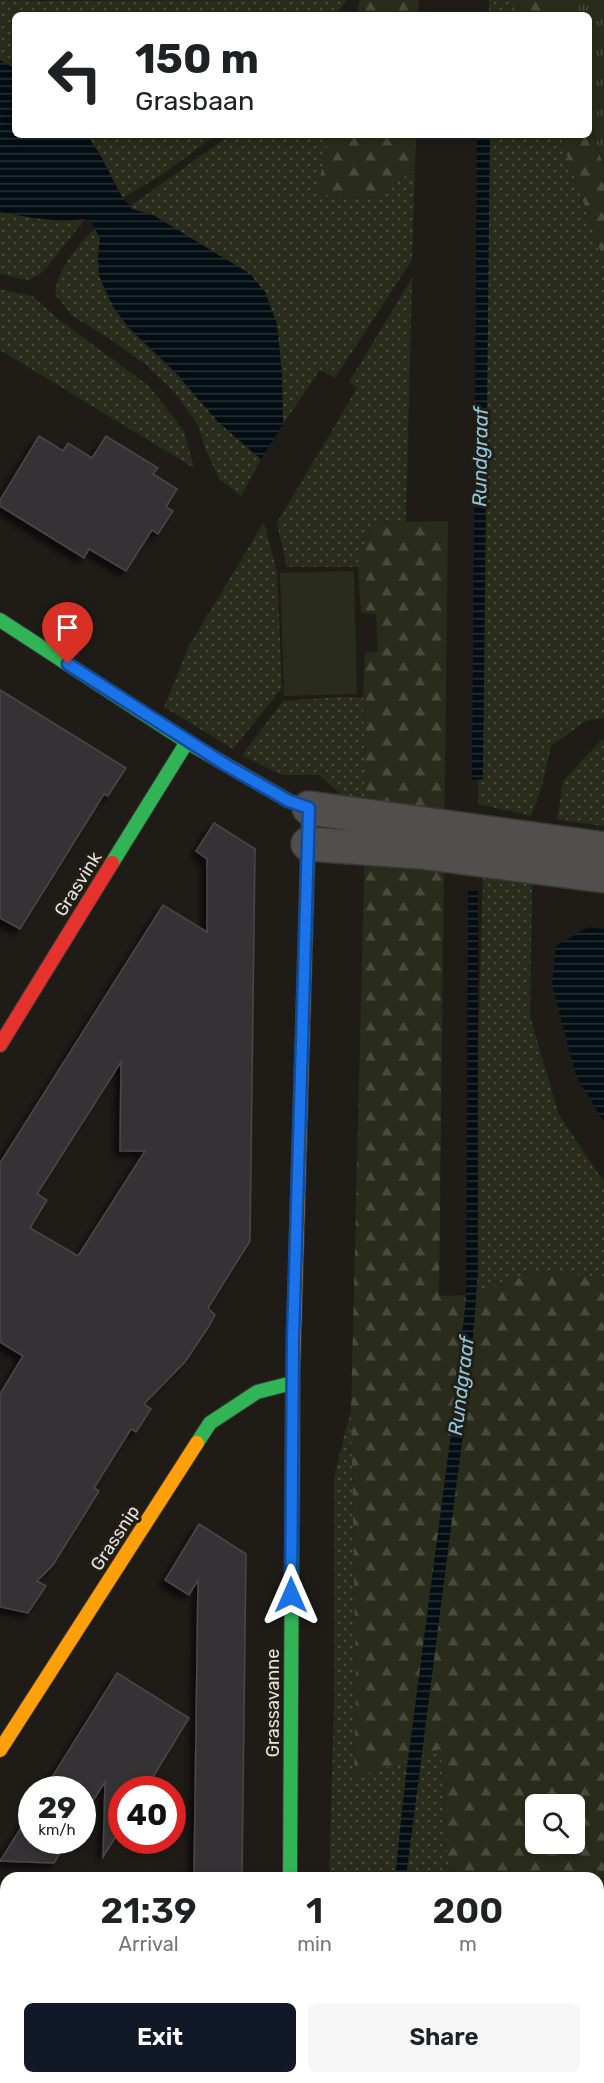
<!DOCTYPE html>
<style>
:root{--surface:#fff;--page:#f6f6f6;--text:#202124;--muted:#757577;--accent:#111827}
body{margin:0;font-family:Rubik,sans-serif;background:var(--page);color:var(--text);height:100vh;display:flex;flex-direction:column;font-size:22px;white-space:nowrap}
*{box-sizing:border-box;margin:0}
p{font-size:20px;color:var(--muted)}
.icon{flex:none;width:33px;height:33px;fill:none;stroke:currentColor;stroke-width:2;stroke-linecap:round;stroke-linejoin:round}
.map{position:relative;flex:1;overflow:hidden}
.details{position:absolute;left:0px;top:1872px;width:604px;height:212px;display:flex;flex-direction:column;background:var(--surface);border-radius:18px 18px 0 0;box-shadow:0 3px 9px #0003}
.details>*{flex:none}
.guide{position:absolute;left:12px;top:12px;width:580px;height:126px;border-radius:9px;box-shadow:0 3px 9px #0003;background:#fff;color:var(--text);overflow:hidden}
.fabs{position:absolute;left:525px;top:1794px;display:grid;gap:12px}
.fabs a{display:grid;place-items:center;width:60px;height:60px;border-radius:9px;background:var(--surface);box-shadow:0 3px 9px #0003;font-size:30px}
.speed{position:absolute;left:18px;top:1776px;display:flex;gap:12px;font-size:30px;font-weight:700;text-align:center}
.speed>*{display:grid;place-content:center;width:78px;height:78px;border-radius:50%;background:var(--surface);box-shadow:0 3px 9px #0003;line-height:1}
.speed small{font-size:15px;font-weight:400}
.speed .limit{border:9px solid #d22;background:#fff;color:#111}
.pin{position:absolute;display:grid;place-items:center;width:51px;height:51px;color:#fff;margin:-62px -26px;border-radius:50% 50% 50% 0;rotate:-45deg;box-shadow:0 0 6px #0007}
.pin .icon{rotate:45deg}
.me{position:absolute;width:66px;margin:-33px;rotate:0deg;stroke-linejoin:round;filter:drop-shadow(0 0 4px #0008)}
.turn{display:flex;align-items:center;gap:21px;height:126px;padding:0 24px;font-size:27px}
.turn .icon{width:78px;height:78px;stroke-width:2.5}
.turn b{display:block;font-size:42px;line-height:51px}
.eta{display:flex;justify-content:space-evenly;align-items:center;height:102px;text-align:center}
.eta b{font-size:36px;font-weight:600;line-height:42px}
.action{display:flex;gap:12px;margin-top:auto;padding:12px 24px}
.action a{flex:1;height:69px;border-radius:9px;background:var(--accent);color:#fff;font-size:24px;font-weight:600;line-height:69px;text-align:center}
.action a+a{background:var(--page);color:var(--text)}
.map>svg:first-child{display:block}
.grass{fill:url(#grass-dots)}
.forest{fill:url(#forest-firs);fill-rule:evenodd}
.park{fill:url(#park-tufts)}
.garden{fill:#292c1a}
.water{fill:url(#water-rules)}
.building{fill:#363335;stroke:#4a4646;stroke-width:1.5;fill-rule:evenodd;filter:url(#shadow)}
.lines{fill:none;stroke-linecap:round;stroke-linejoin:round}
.street-casing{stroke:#3a3834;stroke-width:36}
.fast-casing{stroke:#3a3834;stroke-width:16}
.slow-casing{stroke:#3a3834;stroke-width:16}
.jam-casing{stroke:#3a3834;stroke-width:16}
.street{stroke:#514f4e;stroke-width:33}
.fast{stroke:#30b455;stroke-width:14}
.slow{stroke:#ff9f0a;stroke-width:14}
.jam{stroke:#e5322d;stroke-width:14}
.route-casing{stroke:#114b97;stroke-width:15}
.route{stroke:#1a73e8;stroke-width:10}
.labels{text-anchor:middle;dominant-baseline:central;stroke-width:6;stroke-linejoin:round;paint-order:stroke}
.street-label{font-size:18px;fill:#e7e3dd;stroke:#221d15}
.water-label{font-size:20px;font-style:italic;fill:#8bc8df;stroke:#221d15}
</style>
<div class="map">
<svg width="604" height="2083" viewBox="0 0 604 2083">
<defs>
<pattern id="grass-dots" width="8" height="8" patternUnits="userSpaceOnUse" patternTransform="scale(1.5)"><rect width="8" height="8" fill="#292c1a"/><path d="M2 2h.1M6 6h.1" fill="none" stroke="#484a3b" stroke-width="1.8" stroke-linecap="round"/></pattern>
<pattern id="forest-firs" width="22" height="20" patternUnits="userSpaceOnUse" patternTransform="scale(1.5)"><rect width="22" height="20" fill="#292c1a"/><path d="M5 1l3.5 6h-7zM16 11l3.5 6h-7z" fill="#484a3b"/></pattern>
<pattern id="park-tufts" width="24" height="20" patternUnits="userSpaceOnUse" patternTransform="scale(1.5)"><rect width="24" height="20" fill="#292c1a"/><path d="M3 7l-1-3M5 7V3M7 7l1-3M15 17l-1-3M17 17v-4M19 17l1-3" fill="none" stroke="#484a3b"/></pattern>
<pattern id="water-rules" width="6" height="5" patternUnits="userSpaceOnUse" patternTransform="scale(1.5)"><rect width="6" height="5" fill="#030e14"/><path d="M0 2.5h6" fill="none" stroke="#283136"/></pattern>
<filter id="shadow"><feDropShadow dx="-5.5" dy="5.5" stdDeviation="3" flood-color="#0009"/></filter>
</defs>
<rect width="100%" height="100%" fill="#1f1c18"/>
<g class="grass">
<polygon points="0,0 45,1 347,0 335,15 15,15 15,69 0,60"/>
<polygon points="489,0 517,0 521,15 489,15"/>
<polygon points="87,135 216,135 163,174 123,198 102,158"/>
<polygon points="230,135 330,135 317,194 374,198 415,169 412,260 335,378 320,370 283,424 280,349 250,274 153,215 132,209 130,206"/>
<polygon points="487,135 560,135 604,262 604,718 586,721 551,746 542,786 531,816 478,804"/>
<path d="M0,212c29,5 56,10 85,7l-42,53 -14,8 -29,-6z"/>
<path d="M96,228l4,10 -2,20 7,33 23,36 48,46 42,49 43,37 -20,37 -21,-16 -14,-29 -8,-26 -22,-31 -31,-30 -35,-25 -39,-24 -16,-21c2,-24 23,-50 41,-66z"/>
<polygon points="412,278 406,522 372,523 358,567 287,567 277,523 357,388 349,382"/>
<polygon points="0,289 32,296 62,322 149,386 184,431 194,468 0,350"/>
<polygon points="264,522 277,572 282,688 233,749 164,707 190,644"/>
<polygon points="338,697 363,697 366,801 347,801 320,775 281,775 242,755 283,701"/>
<polygon points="601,740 604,740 604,826 557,820 563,781"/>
<polygon points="483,875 532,881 530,1017 559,1115 604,1182 604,1277 537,1272 471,1295"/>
<polygon points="351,1409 356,1683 354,1778 441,1749 449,1878 329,1878 334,1708 334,1477"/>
<polygon points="297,2078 386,2078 392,2083 294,2083"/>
</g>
<g class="forest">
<polygon points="360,0 419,0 419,15 356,15"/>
<polygon points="517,0 560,0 561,15 521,15"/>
<polygon points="590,124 604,168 604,262 560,135 590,135"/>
<polygon points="330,135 416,135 415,169 374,198 316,194"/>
<path d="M448,521l-9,775 32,-1 66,-23 67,5v806h-212l-6,-5h212v-200h-149l-8,-129 -87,29 2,-95 -5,-274 15,-608 -3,-104 2,-44 13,-1 -2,-38 -15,-1 -3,-46 14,-44zM536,1804h38v40h-38z"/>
</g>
<polygon class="park" points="551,0 604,0 604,167 590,121 590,15 556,15"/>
<polygon class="garden" points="354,571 357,694 284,696 280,573"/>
<g class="water">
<polygon points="0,60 15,69 15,135 87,135 102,158 119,193 132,209 153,215 250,274 265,292 277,324 282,375 283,424 261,459 218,422 176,373 128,327 112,305 99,276 98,258 100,238 91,222 85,219 63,221 34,218 0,212"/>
<polygon points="477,135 490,135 483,779 472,780"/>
<polygon points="468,891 478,891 478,1271 470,1379 406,1878 395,1878 405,1782 451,1434 466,1299"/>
<polygon points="588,927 604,929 604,1122 576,1076 564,1031 552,985 556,946"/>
</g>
<g class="building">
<polygon points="39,436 63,451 68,443 92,458 106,436 158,468 153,474 177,489 166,507 173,511 158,534 152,530 126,571 89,549 84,558 0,506 0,500"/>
<polygon points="0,690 126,768 108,796 104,794 20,929 0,918"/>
<path d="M214,823l41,26 -5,392 -42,67 7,7 -6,11 -24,36 -41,42 7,5 -15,23 -5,-3 -37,59 5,3 -46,74 -16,16 9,5 -18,27 -28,-6v-213l23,-38 -23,-14v-179l163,-258 44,27v-73l-11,-8zM121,1062l-1,89h25l-67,105 -48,-28 17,-28 -10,-6z"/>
<polygon points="199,1524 246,1554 242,1878 194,1878 198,1580 189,1595 165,1580"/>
<polygon points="117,1673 189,1718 145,1790 122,1790 122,1827 103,1857 105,1782 82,1818 82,1790 44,1790"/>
<polygon points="32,1810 32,1840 68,1840 54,1863 0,1861"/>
</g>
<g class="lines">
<g class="street-casing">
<g id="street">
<polyline points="309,808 604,849"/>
<polyline points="308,844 421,852 604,876"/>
</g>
</g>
<g class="fast-casing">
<g id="fast">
<polyline points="0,620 187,742 289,801 309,808 305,951"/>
<polyline points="112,863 187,742"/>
<polyline points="197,1443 210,1423 257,1392 292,1383"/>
<polyline points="290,1878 293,1365"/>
<polyline points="256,2083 259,2078"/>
</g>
</g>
<g class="slow-casing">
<g id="slow">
<polyline points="293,1365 305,951"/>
<polyline points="0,1750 197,1443"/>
</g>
</g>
<g class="jam-casing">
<polyline id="jam" points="0,1045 112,863"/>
</g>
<use href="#street" class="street"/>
<use href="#fast" class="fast"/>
<use href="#slow" class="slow"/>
<use href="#jam" class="jam"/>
</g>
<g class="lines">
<g class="route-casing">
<polyline id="route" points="68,664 226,765 289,801 309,808 293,1339 291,1595"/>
</g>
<use href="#route" class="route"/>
</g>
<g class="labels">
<g class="street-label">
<text transform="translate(78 884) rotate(-58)">Grasvink</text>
<text transform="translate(115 1538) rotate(-57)">Grassnip</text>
<text transform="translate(273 1703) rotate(-90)">Grassavanne</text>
</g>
<g class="water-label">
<text transform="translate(480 457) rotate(-89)">Rundgraaf</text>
<text transform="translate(461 1386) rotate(-83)">Rundgraaf</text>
</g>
</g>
</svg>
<div class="fabs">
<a><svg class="icon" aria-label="search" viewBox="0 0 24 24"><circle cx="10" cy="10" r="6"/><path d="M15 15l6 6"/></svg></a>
</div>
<div class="speed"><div>29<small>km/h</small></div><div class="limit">40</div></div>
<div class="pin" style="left:68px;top:664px;background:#d93025"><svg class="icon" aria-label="arrive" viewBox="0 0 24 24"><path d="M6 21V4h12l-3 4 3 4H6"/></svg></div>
<svg class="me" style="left:291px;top:1595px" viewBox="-20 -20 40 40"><path d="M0-17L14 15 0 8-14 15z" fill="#1a73e8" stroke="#fff" stroke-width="4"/></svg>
<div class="guide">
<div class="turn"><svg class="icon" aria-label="left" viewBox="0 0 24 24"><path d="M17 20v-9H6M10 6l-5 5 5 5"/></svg><div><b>150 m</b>Grasbaan</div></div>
</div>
<section class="details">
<div class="eta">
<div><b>21:39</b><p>Arrival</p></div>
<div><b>1</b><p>min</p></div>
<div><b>200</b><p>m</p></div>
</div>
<div class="action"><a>Exit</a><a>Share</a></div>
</section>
</div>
